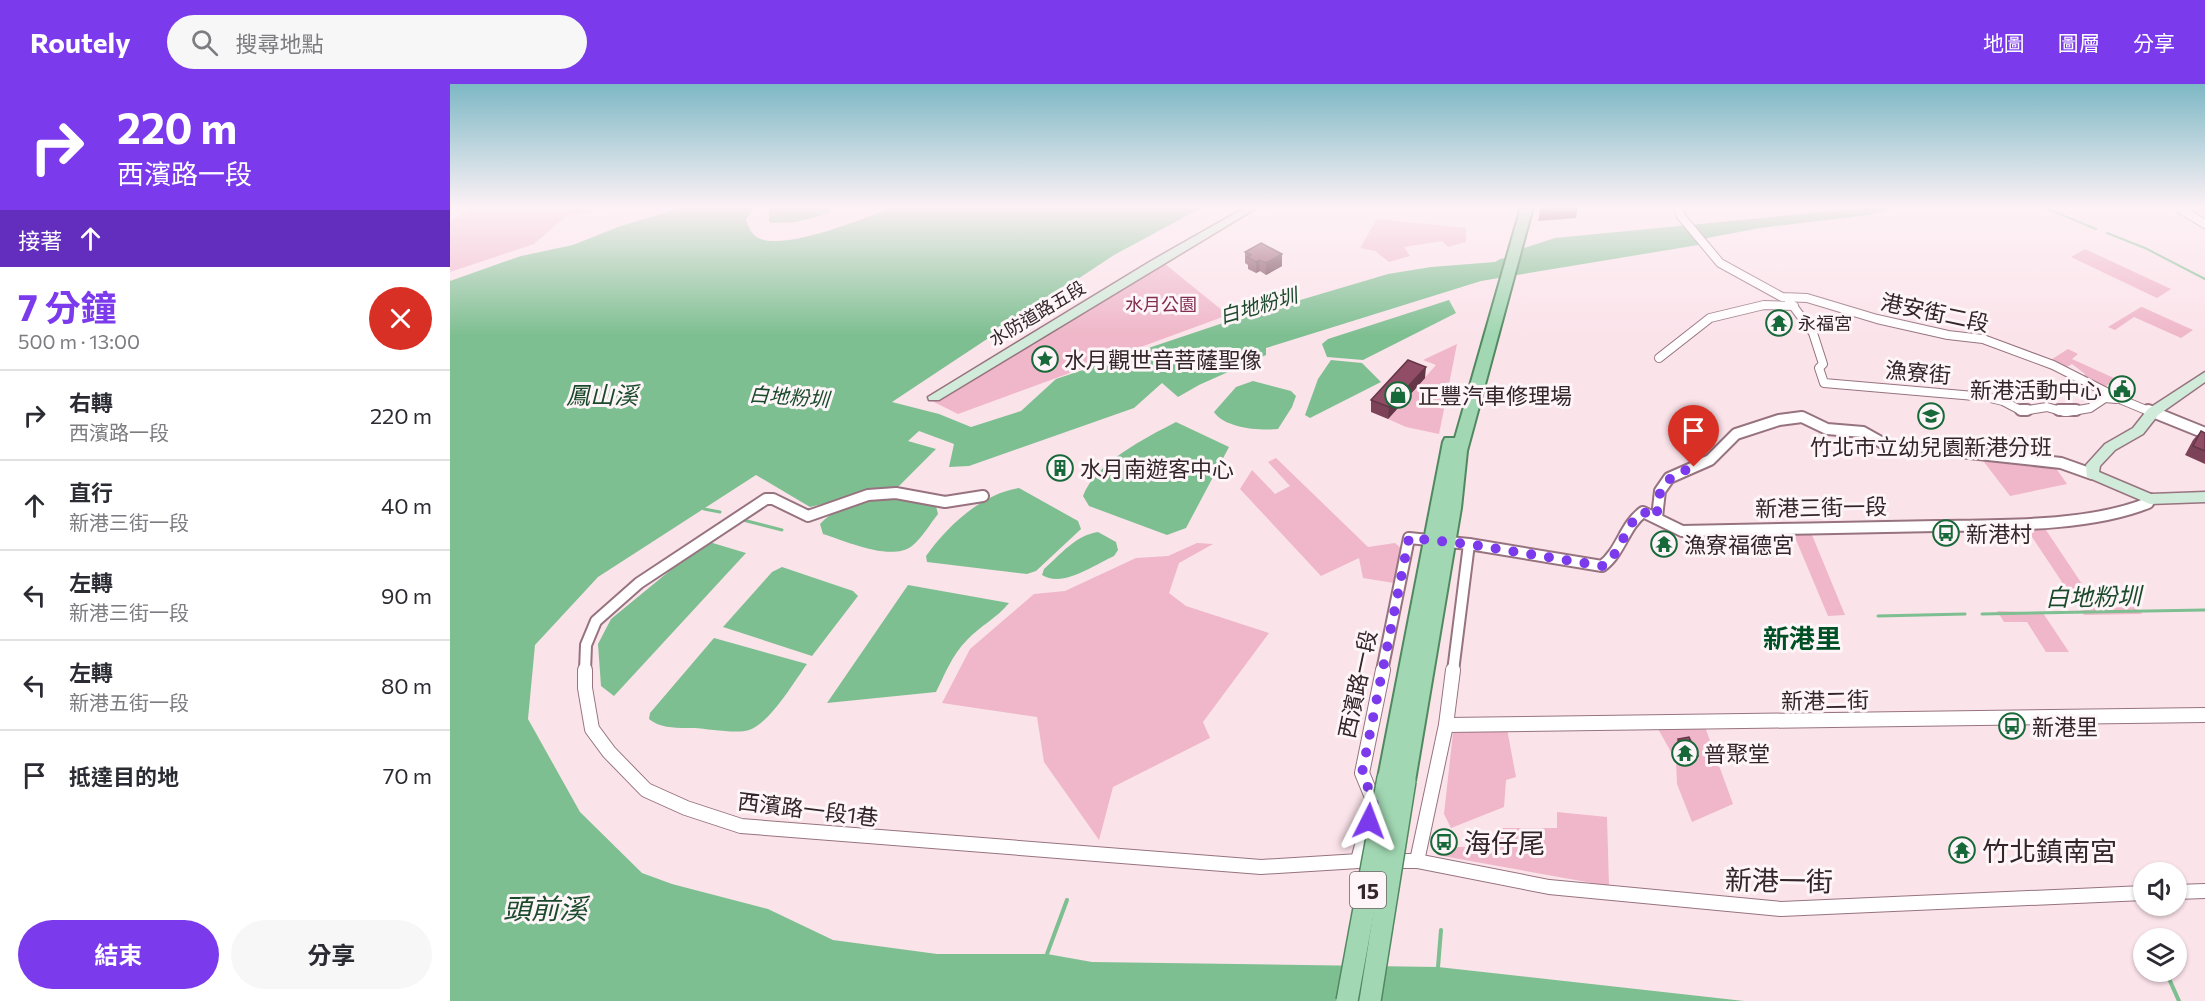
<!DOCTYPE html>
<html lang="zh-TW">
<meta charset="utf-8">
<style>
:root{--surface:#fff;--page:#f7f7f7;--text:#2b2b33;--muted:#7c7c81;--line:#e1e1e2;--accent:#7c3aed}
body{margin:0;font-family:Commissioner,"Noto Sans TC",sans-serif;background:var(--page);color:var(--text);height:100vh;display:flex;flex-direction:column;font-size:22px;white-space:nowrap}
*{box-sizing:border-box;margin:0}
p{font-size:20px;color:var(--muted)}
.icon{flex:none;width:33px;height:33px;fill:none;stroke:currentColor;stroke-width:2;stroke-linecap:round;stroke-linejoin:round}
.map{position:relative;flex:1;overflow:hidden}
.panel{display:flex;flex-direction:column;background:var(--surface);width:450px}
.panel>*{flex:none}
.banner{background:#7c3aed;color:#fff;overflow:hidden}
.controls{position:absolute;left:1683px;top:778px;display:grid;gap:12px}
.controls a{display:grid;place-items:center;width:54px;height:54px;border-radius:50%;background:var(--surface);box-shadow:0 2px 4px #0004;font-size:30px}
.pin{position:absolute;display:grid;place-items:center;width:51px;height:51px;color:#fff;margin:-62px -26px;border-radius:50% 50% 50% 0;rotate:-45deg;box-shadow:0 0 6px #0007}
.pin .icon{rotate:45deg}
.me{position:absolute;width:66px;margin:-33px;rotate:3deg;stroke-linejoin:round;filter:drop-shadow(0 0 4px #0008)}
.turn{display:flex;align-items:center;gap:21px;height:126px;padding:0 18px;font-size:27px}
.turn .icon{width:78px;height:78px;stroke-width:2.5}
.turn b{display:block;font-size:42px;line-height:51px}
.then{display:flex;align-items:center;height:57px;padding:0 18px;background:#0003;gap:12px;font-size:22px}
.round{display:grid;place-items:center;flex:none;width:63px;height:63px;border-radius:32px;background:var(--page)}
.overview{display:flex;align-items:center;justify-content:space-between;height:102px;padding:0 18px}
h1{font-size:36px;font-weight:700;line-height:45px;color:var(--accent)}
.primary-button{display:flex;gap:12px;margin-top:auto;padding:12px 18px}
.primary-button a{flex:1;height:69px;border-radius:36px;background:var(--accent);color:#fff;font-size:24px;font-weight:700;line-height:69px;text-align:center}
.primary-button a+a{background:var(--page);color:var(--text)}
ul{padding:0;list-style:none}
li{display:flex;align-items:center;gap:18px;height:90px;padding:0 18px;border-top:2px solid var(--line)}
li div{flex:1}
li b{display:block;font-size:22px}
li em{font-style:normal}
header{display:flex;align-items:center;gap:36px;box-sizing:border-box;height:84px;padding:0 30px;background:var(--accent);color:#fff}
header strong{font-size:28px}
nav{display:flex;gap:33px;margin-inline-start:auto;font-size:21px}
.search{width:420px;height:54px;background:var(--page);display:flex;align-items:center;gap:15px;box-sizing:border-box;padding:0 21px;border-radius:33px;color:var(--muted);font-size:22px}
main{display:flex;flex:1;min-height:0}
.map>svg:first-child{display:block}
.green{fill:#efb7c9}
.water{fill:#7ebf91}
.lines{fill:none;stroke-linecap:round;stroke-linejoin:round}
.stream-far2{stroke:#7ebf91;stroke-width:2}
.stream-far1{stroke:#7ebf91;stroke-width:3}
.stream{stroke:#7ebf91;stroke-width:4}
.street-far2-casing{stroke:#97737f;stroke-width:10}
.street-far1-casing{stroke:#97737f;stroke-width:14}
.street-casing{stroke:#97737f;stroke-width:16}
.secondary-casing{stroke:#97737f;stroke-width:3}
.primary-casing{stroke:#528861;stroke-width:4}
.street-far2{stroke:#fff;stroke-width:8}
.street-far1{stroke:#fff;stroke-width:10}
.street{stroke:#fff;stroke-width:14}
.secondary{fill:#d0ebd9;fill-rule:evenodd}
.primary{fill:#a1d7b2;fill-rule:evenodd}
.primary-bridge-casing{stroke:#528861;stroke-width:24;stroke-linecap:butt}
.primary-bridge{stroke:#a1d7b2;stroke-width:21}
.wall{fill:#7c4257}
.shaded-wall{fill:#653647}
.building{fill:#904d65;stroke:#653647;stroke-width:1.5}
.route{stroke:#7c3aed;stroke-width:10;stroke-dasharray:0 18}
.labels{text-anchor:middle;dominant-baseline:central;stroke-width:6;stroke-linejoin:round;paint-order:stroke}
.far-park-label{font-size:18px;fill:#832d51;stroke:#fdf5f7}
.far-street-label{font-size:18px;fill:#332529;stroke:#fdf5f7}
.far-poi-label{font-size:18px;fill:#332529;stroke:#fdf5f7;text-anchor:start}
.far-water-label{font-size:20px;font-style:italic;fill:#1a4a2b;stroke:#fdf5f7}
.shield{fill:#fdf5f7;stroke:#706367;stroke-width:1.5}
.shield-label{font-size:21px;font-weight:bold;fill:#332529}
.street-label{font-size:22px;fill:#332529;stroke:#fdf5f7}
.poi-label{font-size:22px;fill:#332529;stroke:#fdf5f7;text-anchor:start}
.water-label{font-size:24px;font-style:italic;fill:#1a4a2b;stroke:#fdf5f7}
.quarter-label{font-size:26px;font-weight:bold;fill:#005026;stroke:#fdf5f7}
.near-poi-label{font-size:27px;fill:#332529;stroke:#fdf5f7;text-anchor:start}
.near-street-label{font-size:27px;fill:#332529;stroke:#fdf5f7}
.near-water-label{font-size:28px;font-style:italic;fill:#1a4a2b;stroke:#fdf5f7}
</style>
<header>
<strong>Routely</strong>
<div class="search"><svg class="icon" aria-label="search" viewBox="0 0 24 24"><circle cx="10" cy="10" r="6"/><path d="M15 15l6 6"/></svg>搜尋地點</div>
<nav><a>地圖</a><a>圖層</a><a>分享</a></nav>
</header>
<main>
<section class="panel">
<div class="banner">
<div class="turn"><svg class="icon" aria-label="right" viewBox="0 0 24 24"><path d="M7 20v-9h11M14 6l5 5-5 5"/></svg><div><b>220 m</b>西濱路一段</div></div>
<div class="then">接著<svg class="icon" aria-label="ahead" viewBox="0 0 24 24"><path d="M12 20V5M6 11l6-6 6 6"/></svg></div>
</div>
<div class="overview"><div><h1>7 分鐘</h1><p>500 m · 13:00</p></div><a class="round" style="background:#d93025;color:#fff"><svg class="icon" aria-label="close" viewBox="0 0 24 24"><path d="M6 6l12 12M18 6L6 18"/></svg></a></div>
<ul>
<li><svg class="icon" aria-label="right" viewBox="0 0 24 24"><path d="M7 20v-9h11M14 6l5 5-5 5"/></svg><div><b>右轉</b><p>西濱路一段</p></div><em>220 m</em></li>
<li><svg class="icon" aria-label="ahead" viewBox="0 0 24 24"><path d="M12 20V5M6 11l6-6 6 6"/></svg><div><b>直行</b><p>新港三街一段</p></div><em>40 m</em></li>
<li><svg class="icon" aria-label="left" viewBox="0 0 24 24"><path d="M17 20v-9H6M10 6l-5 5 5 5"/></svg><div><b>左轉</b><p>新港三街一段</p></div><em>90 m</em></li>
<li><svg class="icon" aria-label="left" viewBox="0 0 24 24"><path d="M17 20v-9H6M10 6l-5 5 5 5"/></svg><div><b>左轉</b><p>新港五街一段</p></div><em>80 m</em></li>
<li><svg class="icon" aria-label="arrive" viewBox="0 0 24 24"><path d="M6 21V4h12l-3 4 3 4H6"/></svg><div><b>抵達目的地</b></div><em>70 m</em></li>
</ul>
<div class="primary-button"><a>結束</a><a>分享</a></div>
</section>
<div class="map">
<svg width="1755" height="917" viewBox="0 0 1755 917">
<rect width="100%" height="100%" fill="#fbe3ea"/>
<g class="green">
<polygon points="23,123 163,123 115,133 84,160 0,188 0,137"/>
<polygon points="927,135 1016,144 1016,158 998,163 992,157 954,163 960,172 939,178 925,167 910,164"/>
<polygon points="1635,165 1721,205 1707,214 1621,173"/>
<polygon points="715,180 778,231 508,330 482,317"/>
<polygon points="1691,223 1692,223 1743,246 1731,254 1684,233 1665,246 1658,243"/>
<polygon points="1007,260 989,350 956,343 938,335 986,281 973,276"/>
<polygon points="1618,265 1628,270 1622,275 1666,295 1652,305 1664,317 1628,299 1635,290 1622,280 1615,284 1599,277"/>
<polygon points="826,374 918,463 945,459 952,465 944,499 913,494 909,474 871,492 790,405 802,386 825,410 840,402 818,378"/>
<polygon points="1531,374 1603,380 1617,400 1560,412"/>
<polygon points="1594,443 1648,524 1687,523 1692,530 1634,531 1576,444"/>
<polygon points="1344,451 1362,451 1395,531 1378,532"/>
<polygon points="747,459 763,460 729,479 719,509 736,522 819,549 753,638 760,654 663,703 649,756 594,678 587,633 492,619 520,565 584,510 615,507 686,474 718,472"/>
<polygon points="1547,527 1593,529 1619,568 1596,568 1577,538 1554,538"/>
<polygon points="1207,643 1255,643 1283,720 1242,738 1227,700 1226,677"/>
<polygon points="1057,645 1066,693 1056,696 1054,723 1001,744 994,730 1003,649"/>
<polygon points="1107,728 1157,733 1159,802 987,771 989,763 1029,763 1053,744 1107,744"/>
</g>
<g class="water">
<path d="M233,123h72l-9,12c2,7 5,15 12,19 28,13 107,-20 135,-31h310l-89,48 -222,147 47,12 32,13 50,-16 35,-32 170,-57 162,-48 43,-7 64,-5 5,-3 21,-4 3,-7 31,-10 319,-31h24l-29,8 -109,13 -53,10 -9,7 -217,36 -215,67v7l-67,30 -21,12 -16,-14 -28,25 -165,58 -20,1 5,-23 -35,-13 -11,10 28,8 -37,37 -89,21 -54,-32 -158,102 -63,68 -7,74 52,93 62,61 30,11 96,25 65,31 104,14h110l45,8 346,5 306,34h-1294v-720l71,-25 52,-11 45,-18z"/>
<polygon points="319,123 380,123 381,129 346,138 322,139 319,137"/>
<polygon points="999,216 1006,229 913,276 877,273 872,260 878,255"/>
<polygon points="881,276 912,279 931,298 860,334 855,331 868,295"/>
<path d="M803,297l38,10 5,5 -4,11 -14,22c-18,2 -54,-1 -64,-17l22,-25z"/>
<path d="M726,338l53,25 -43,81 -19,7 -78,-29 -6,-10c12,-33 64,-59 93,-74z"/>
<path d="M569,404l59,33 3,8 -45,42 -9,3 -100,-12 -1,-6c21,-30 57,-63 93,-68z"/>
<path d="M437,414l49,8 2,8c-8,10 -16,24 -26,32 -21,16 -66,-5 -89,-12l-3,-10c16,-18 43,-23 67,-26z"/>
<path d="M648,448l18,10 2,8 -4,6c-20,9 -51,32 -72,19l2,-6c16,-14 32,-34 54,-37z"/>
<polygon points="256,457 296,469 164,612 151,602 148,560 161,535"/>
<polygon points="332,483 403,507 408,512 362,572 273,543 322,488"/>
<path d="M458,501l101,18c-12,15 -29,23 -42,37 -15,15 -22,34 -31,52l-109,11z"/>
<path d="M264,554l93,26c-13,18 -37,59 -58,66 -12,4 -41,-1 -55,-2 -15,0 -33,1 -45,-9l1,-6z"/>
</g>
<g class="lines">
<g class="stream-far2">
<polyline points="1593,123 1646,145"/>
<polyline points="1657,149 1695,164 1755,195"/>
</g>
<g class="stream-far1">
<polyline points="254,425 270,428"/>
<polyline points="293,436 332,446"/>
<polyline points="1532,530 1755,526"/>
<polyline points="1428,532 1515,530"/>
</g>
<g class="stream">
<polyline points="597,870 617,816"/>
<polyline points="988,883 991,846"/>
<polyline points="1716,888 1729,917"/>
</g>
<g class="street-far2-casing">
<g id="street-far2">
<polyline points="1229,123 1230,131 1270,179 1332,213 1357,214 1427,235 1498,251 1533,255 1603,281 1672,316 1701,328"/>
<polyline points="1727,123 1755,140"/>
<polyline points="1338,215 1363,249 1373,280 1369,284 1374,299 1536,313 1553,317 1572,327 1597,323 1614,328"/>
<polyline points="1209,274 1260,234 1314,221 1344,222"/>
<polyline points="1617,328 1640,324 1655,314 1666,315"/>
</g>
</g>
<g class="street-far1-casing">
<g id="street-far1">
<polyline points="1571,326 1577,326"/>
<polyline points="1609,326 1626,326"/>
<polyline points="1698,326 1755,349"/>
<polyline points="1207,433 1210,407 1219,394 1260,376 1286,350 1329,336 1352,333 1377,345 1413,348 1438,362 1485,363 1501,367 1611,379 1642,390"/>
<path d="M1019,460l133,22c19,-14 22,-40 41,-54l39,19c85,-2 170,-3 255,-5 63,-1 152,1 211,-23l2,-4"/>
<polyline points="135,587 136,561 146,537 189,499 316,415 323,415 358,432 418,411 446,409 495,418 533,412"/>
<polyline points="932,587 959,454 1019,460 1003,587"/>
</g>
</g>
<g class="street-casing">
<g id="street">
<polyline points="135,586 135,604 142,645 159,668 196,706 236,724 291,742 811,783 925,776"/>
<polyline points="996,641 1755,631"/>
<polyline points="908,776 924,718 912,689 933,586"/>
<polyline points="940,777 967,777 1099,803 1331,825 1694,809"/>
<polyline points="967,777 996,641 1003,586"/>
<polyline points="1726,808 1755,807"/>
</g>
</g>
<g class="secondary-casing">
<g id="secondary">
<polygon points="796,123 808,123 489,316 479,316 478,313 701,177"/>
<polygon points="1755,288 1755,298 1708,331 1693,350 1665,366 1650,382 1649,388 1701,410 1755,408 1755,418 1700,420 1637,393 1636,381 1655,360 1683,344 1698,325"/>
</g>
</g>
<g class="primary-casing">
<polygon id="primary" points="1071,123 1083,123 1017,367 1011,424 965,697 962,703 955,706 948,703 946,699 938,703 931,700 928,694 993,358 995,354 1005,354"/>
</g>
<use href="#street-far2" class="street-far2"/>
<use href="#street-far1" class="street-far1"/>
<use href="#street" class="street"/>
<use href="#secondary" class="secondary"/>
<use href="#primary" class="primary"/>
<g class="primary-bridge-casing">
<g id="primary-bridge">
<polyline points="897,917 938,694"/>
<polyline points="920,917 955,697"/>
</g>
</g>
<use href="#primary-bridge" class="primary-bridge"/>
</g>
<g class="wall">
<polygon points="1091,123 1128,123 1126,134 1088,137"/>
<polygon points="795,168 832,182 816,191 810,187 806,189 798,185 798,181 795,179"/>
<polygon points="975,294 938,335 921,328 921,316"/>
<polygon points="1751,347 1755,349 1755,380 1735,371 1743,356"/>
<polygon points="1228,655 1248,672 1245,678 1235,679 1226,660"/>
</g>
<g class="shaded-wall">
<polygon points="832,170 832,182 816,191 816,179"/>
<polygon points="809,176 810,187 806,189 806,178"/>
<polygon points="976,283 975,294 938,335 939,323"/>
<polygon points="618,379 620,385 605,390 603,384"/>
</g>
<g class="building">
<polygon points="1091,123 1128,123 1090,126"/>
<polygon points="811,159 832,170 816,179 809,176 806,178 797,173 801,171 795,168"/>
<polygon points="958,276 976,283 939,323 921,316"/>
<polygon points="1751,347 1755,349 1755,367 1743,362"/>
<polygon points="614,372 618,379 603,384 599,377"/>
<polygon points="1239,653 1248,672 1238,674 1228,655"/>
</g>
<linearGradient id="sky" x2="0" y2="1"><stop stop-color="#7db8c5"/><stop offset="0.49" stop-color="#fdf2f6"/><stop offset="1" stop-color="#fdf2f6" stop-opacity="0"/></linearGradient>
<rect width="1755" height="251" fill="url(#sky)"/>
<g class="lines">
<path class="route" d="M919,737l5,-19 -12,-29 47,-235 59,6 134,22 8,-4 26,-46 7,-4 14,5c0,-30 8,-40 37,-50"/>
</g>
<defs>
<g id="temple-ring" transform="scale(1.35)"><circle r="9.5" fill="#fdf5f7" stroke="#186939" stroke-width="1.5"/><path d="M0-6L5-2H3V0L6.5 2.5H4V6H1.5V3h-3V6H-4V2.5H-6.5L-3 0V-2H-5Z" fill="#186939"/></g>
<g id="sight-ring" transform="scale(1.35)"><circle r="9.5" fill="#fdf5f7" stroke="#186939" stroke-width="1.5"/><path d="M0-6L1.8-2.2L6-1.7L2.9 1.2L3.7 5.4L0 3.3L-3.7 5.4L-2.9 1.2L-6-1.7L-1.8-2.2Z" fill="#186939"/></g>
<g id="civic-ring" transform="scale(1.35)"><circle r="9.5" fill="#fdf5f7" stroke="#186939" stroke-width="1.5"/><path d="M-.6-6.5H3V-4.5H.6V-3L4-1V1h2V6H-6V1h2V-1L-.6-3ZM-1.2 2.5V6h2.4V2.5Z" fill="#186939"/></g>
<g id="shop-ring" transform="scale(1.35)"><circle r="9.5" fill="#fdf5f7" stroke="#186939" stroke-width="1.5"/><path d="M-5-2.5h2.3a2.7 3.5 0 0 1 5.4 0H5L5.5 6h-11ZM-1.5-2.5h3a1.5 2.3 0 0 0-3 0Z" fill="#186939"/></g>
<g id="school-ring" transform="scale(1.35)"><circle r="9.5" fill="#fdf5f7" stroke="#186939" stroke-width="1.5"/><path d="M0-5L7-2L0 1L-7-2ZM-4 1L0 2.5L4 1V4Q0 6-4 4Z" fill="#186939"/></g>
<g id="building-ring" transform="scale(1.35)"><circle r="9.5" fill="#fdf5f7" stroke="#186939" stroke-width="1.5"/><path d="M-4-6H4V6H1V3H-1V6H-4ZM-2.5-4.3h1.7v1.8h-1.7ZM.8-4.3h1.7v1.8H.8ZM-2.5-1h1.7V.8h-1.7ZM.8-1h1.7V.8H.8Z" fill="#186939"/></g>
<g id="bus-ring" transform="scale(1.35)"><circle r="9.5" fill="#fdf5f7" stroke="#186939" stroke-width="1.5"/><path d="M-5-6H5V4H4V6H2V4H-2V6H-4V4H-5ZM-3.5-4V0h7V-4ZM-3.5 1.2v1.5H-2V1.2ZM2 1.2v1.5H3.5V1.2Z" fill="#186939"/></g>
</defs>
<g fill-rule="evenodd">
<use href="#temple-ring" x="1329" y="239"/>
<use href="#sight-ring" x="595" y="275"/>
<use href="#civic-ring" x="1672" y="305"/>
<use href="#shop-ring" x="948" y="311"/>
<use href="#school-ring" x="1481" y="332"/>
<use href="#building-ring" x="610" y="384"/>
<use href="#bus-ring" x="1496" y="449"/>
<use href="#temple-ring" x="1214" y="460"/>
<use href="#bus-ring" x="1562" y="642"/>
<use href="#temple-ring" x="1235" y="669"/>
<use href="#bus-ring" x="994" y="758"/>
<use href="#temple-ring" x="1512" y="766"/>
</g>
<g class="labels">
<g class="far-park-label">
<text x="711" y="220">水月公園</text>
</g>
<g class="far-street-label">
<text transform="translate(587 229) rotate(-31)">水防道路五段</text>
</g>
<g class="far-poi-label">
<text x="1348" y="239">永福宮</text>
</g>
<g class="far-water-label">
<text transform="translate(808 221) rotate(-16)">白地粉圳</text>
<text transform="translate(339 312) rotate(4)">白地粉圳</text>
</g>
<rect class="shield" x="900" y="788" width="36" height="36" rx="4.5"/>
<g class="shield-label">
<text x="918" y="806">15</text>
</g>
<g class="street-label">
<text transform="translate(1485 228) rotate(12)">港安街二段</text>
<text transform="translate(1468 288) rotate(5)">漁寮街</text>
<text transform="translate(1371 423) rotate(-1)">新港三街一段</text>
<text transform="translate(907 600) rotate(-78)">西濱路一段</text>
<text transform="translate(1375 616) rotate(-1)">新港二街</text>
<text transform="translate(358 725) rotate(7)">西濱路一段1巷</text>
</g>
<g class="poi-label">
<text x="614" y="275">水月觀世音菩薩聖像</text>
<text x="1652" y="305" text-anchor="end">新港活動中心</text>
<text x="968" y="311">正豐汽車修理場</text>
<text x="1481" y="362" text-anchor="middle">竹北市立幼兒園新港分班</text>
<text x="630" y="384">水月南遊客中心</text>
<text x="1516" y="449">新港村</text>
<text x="1234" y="460">漁寮福德宮</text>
<text x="1582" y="642">新港里</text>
<text x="1254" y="669">普聚堂</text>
</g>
<g class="water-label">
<text x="152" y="310">鳳山溪</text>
<text transform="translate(1643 512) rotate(-1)">白地粉圳</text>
</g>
<g class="quarter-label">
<text x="1352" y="553">新港里</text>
</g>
<g class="near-poi-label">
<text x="1014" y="758">海仔尾</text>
<text x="1532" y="766">竹北鎮南宮</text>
</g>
<g class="near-street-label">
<text transform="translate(1329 796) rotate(1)">新港一街</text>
</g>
<g class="near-water-label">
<text x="95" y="824">頭前溪</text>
</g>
</g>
</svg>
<div class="controls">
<a><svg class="icon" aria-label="sound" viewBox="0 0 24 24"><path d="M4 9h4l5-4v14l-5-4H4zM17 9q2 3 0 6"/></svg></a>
<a><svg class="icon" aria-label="layers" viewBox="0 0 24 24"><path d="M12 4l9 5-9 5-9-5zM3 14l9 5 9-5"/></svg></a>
</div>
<div class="pin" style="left:1244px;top:383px;background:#d93025"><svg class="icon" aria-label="arrive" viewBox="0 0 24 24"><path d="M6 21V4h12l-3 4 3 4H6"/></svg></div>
<svg class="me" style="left:919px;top:737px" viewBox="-20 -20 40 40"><path d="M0-17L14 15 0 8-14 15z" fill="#7c3aed" stroke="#fff" stroke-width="4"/></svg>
</div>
</main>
